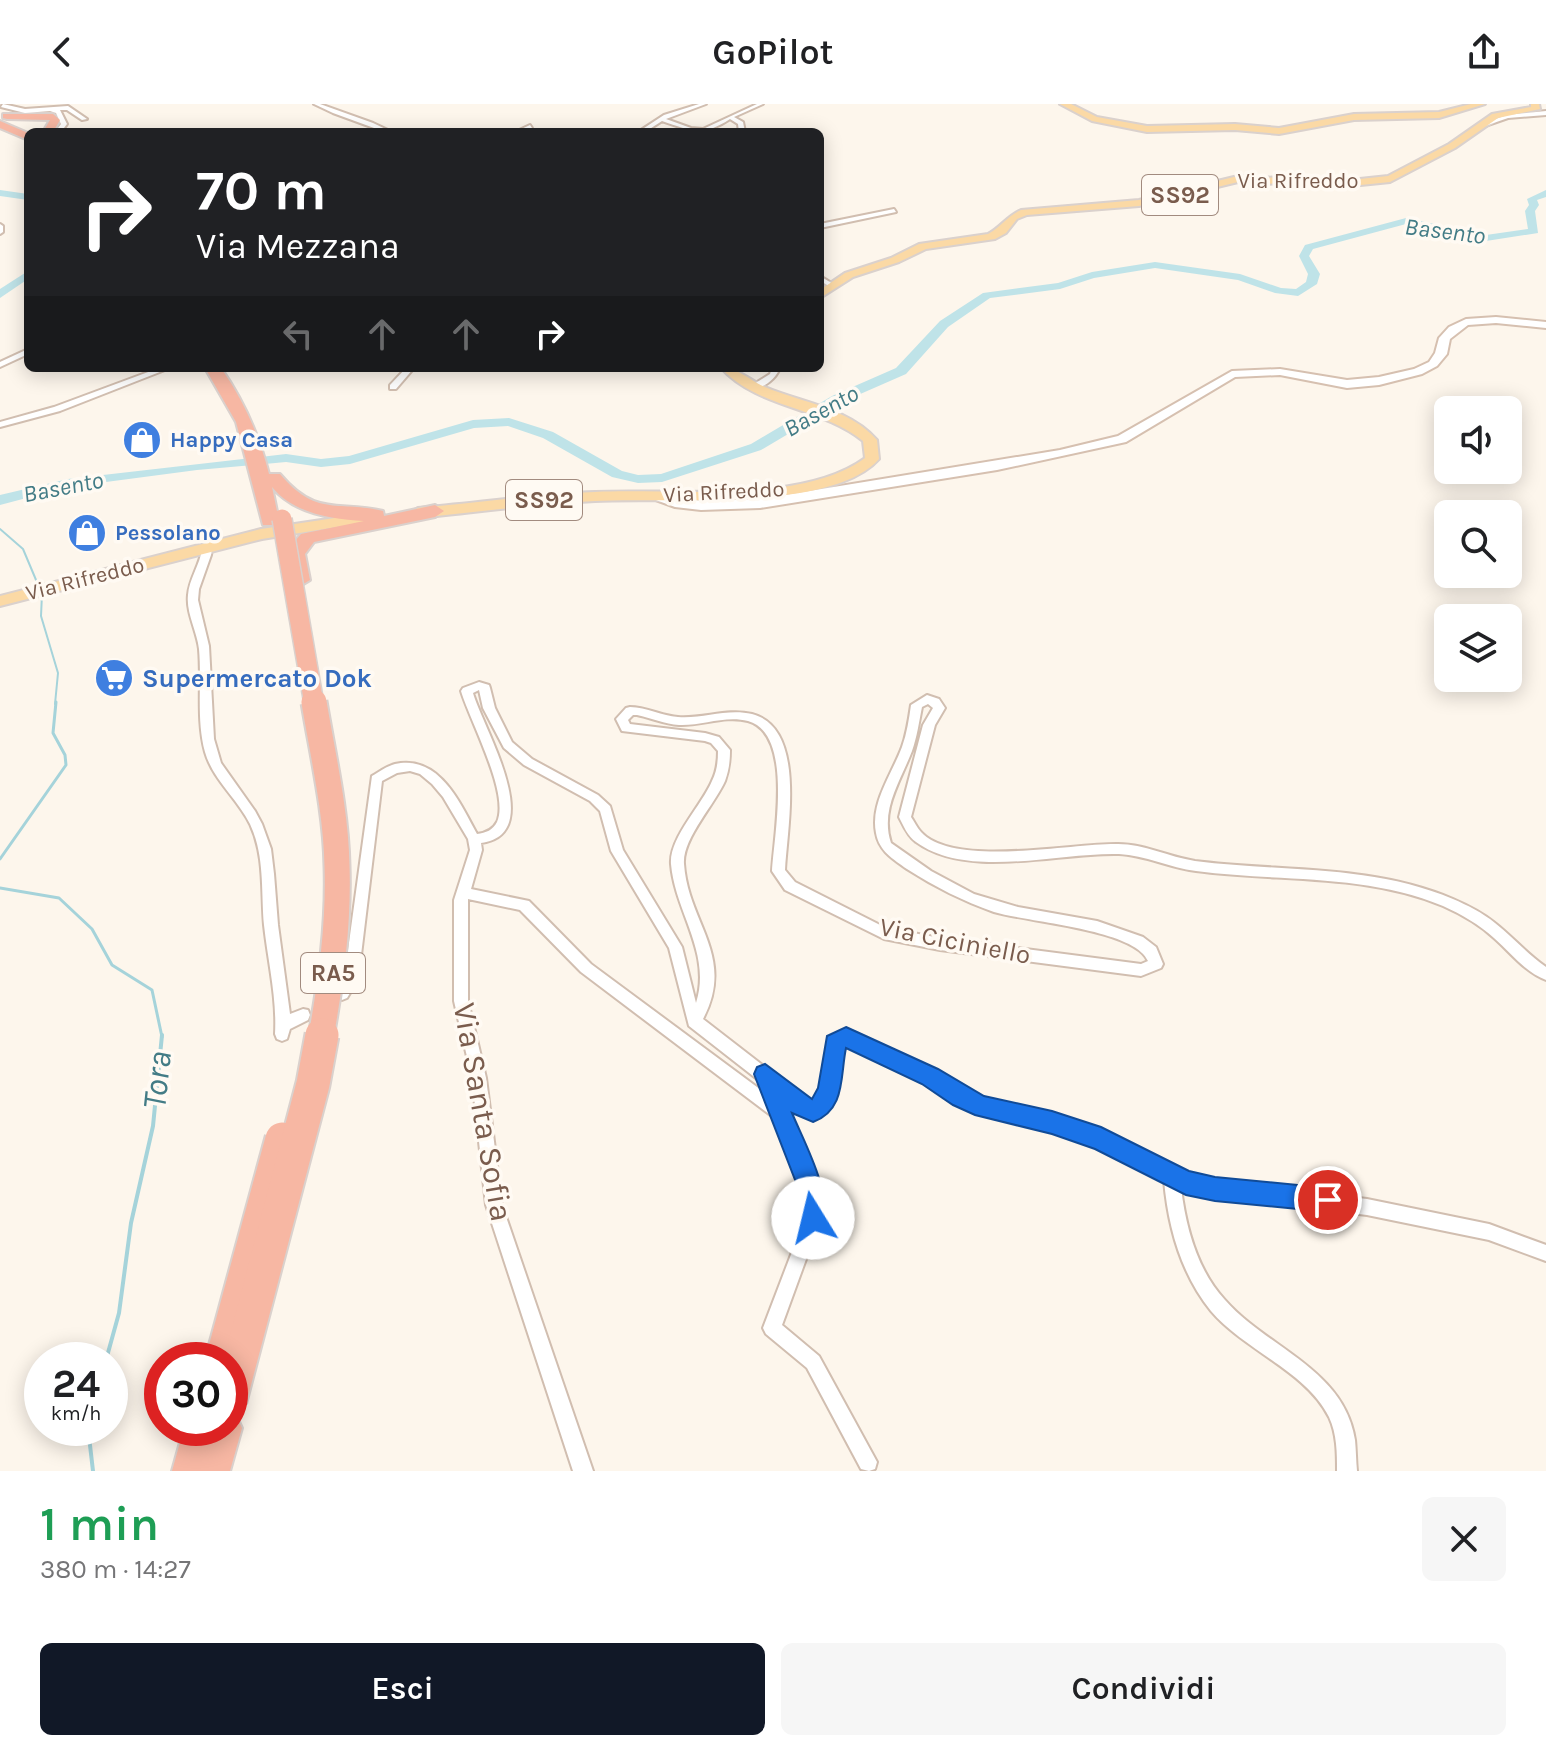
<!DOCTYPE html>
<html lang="it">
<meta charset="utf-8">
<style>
:root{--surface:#fff;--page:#f6f6f6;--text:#202124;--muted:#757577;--accent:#111827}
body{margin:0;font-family:Karla,sans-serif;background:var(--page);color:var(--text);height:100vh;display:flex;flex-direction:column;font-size:30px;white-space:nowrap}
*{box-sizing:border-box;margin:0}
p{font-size:26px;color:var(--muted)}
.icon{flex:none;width:44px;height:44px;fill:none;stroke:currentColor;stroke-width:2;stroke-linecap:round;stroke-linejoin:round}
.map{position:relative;height:1367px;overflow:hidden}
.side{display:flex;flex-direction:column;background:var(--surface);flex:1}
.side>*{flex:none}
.banner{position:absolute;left:24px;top:24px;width:800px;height:244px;border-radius:12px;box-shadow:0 4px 20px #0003;background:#202124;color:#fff;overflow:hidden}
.controls{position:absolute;left:1434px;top:292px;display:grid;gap:16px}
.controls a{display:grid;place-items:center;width:88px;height:88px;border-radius:12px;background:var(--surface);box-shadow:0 4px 20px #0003;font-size:40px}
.speed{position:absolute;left:24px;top:1238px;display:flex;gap:16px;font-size:40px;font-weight:700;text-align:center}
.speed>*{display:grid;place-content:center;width:104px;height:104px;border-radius:50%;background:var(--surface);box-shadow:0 4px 20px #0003;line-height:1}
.speed small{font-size:20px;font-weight:400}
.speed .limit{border:12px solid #d22;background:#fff;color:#111}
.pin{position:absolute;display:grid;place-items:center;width:68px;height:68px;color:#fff;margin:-34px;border:4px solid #fff;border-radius:50%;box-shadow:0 2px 8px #0007}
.me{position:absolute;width:88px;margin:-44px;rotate:351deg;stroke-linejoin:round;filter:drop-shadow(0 0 6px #0008)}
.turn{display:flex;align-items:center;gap:28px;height:168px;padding:0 40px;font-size:36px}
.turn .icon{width:104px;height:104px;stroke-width:2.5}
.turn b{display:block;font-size:56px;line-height:68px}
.lanes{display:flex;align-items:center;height:76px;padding:0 40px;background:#0003;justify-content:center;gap:40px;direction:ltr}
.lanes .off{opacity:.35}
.round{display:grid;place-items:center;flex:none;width:84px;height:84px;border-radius:12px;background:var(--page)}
.headline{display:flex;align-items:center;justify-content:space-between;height:136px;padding:0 40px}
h1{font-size:48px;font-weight:600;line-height:60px;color:#1e9e55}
.primary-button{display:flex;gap:16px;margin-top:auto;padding:16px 40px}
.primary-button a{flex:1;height:92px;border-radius:12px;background:var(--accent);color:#fff;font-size:32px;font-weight:600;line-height:92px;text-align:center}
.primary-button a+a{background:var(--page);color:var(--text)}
header{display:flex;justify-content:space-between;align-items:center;height:104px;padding:0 40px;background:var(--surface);font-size:36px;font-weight:600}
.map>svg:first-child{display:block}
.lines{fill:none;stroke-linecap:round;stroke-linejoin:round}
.stream-far2{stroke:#a5d3da;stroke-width:2}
.stream-far1{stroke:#a5d3da;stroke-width:3}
.stream{stroke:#a5d3da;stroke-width:4}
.river{fill:#bfe3e8;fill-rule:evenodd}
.minor-casing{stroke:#d1beb0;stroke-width:4}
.secondary-casing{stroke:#d6c0b0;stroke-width:4}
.primary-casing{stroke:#dad1cd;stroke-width:4}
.motorway-casing{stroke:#dad1cd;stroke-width:4}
.minor{fill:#fff;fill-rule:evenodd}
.secondary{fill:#fff;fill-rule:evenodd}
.primary{fill:#fbd9a5;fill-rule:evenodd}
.motorway{fill:#f7b7a3;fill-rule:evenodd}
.motorway-bridge-far2-casing{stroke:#dad1cd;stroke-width:22;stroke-linecap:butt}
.motorway-bridge-far1-casing{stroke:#dad1cd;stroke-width:29;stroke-linecap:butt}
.motorway-bridge-casing{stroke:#dad1cd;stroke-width:37;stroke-linecap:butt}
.motorway-bridge-far2{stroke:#f7b7a3;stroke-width:19}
.motorway-bridge-far1{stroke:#f7b7a3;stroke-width:25}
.motorway-bridge{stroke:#f7b7a3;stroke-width:33}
.route{fill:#1a73e8;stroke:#114b97;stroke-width:2}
.labels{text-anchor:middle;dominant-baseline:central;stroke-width:7;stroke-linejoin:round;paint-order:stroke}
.far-street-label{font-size:22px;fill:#7a5c4d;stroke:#fffaf3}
.far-shop-label{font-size:22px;font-weight:bold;fill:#366cbe;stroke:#fffaf3;text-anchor:start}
.shield{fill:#fffaf3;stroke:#a28b7f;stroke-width:2}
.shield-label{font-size:24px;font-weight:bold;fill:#7a5c4d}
.far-water-label{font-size:24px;font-style:italic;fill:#437c86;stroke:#fffaf3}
.shop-label{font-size:26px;font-weight:bold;fill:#366cbe;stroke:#fffaf3;text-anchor:start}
.street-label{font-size:26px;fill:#7a5c4d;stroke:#fffaf3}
.near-street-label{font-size:32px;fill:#7a5c4d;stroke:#fffaf3}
.near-water-label{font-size:34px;font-style:italic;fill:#437c86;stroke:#fffaf3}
</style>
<header><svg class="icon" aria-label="back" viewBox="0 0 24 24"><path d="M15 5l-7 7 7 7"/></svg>GoPilot<svg class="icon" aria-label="share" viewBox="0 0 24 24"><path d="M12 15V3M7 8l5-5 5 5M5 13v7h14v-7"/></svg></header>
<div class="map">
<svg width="1546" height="1367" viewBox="0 0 1546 1367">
<rect width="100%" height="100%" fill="#fdf6ec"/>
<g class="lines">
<g class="stream-far2">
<polyline points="0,425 23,445 39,483"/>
<polyline points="42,490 41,512 58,569 55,600"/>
</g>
<g class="stream-far1">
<polyline points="0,755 66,661 65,651 53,629 56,598"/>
<polyline points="0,784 59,794 92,825 112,861 152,886 162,933"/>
</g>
<g class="stream">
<polyline points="106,1256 119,1209 131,1119 153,1022 162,931"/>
<polyline points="88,1324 93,1367"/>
</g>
<g class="river">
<polygon points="0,86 28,90 28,96 0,92"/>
<polygon points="1546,86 1546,93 1537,96 1539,101 1535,107 1538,129 1486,137 1406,120 1313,145 1309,152 1320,170 1317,180 1298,192 1275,189 1238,176 1155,164 1094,174 1060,185 990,194 948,223 906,270 842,298 761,346 662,378 638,379 612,373 543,334 508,322 474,324 350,360 321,363 286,358 197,366 68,383 0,401 0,391 68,375 286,350 321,355 349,352 473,316 509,314 553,328 622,367 638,371 661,370 751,340 832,292 896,264 940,217 983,189 1058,179 1092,168 1155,158 1240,170 1281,184 1296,185 1306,178 1308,170 1299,152 1305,141 1406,114 1486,131 1528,125 1525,107 1529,101 1527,95"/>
<polygon points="28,167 28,175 0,194 0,185"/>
</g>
<g class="minor-casing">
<g id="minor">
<polygon points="3,0 25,5 68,2 87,15 82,16 67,6 60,6 67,20 61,28 55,28 61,20 56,9 50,7 25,9 1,3"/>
<polygon points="314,0 320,0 373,19 392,28 385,28 333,9"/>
<path d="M699,0h7l-40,15 25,9 12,1 54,-25h6l-29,13 9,5 2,10h-6l-1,-8 -8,-5c-27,18 -39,12 -68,2l-17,11h-7l26,-17z"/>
<polygon points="1546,7 1546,11 1508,14 1485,22 1482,20 1507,11"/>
<polygon points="530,21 532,24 523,28 515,28"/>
<polygon points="894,105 896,108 820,124 820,120"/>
<polygon points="0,120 3,122 3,128 0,130"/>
<polygon points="820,172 833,180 833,182 829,182 820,177"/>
<polygon points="28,245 28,250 0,263 0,258"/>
<polygon points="159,264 170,264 60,307 0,323 0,318 54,303"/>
<polygon points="406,264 414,264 396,285 390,285 390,281"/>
<path d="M772,264h8c-4,10 -15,20 -26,20v-4l16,-10z"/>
<path d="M207,442l5,3 -1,6 -12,34 -1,11 11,46 5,93 7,24 34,48 7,13 9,25 3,25 4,51 12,89 13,-5 5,1 2,5 -2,5 -18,9 -3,10 -5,2 -5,-2 -2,-5c2,-37 -7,-72 -11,-109 -3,-34 1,-69 -14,-101 -13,-26 -37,-44 -45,-72 -9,-33 -3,-69 -6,-103 -2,-18 -13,-36 -11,-54 1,-16 12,-30 14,-46z"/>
<path d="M479,578l10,3 1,3 5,20 17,34 20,17 66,36 12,11 13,44 59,97 14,56c16,-50 -21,-91 -25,-139 -2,-26 31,-59 41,-83 5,-10 6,-19 6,-30l-7,-8 -6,-2 -83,-10 -6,-12 10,-11 4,-1c17,0 32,9 48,10 25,2 49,-9 74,-3 55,14 35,114 33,156l10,12 91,46 54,10 201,26 7,-3c-13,-32 -121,-39 -154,-49 -31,-11 -59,-25 -87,-43 -14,-10 -28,-18 -31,-36 -6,-30 16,-59 26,-86 5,-14 7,-28 9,-42l16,-10 12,4 6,9 -10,17 -24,92c3,4 6,11 10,15 33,36 150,11 197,12 26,0 51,13 77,17 86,11 176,3 258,38 14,6 30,14 42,24 18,14 32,31 51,44v13c-21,-8 -35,-27 -52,-42 -14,-13 -33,-24 -51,-32 -78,-33 -165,-24 -247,-35 -26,-3 -51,-16 -77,-17 -60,-2 -151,26 -203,-12 -8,-5 -13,-17 -17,-25l24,-92 10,-17 -5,-4 -6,3c-3,15 -5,30 -10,44 -12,31 -32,59 -21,92l40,28 43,23 44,13 79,14 46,16 13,10 7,17 -2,4 -20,8 -201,-26 -56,-11 -99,-49 -13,-19c2,-36 22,-137 -24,-150 -23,-6 -46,5 -69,4 -14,-1 -28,-7 -42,-10h-4l-5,5 2,4 75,9 14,4 11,13c0,11 -1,20 -5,31 -10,23 -43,58 -41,83 4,59 52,92 19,155l107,83h5l4,-6 11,-58 16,-7 8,1 81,39 32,21 18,8 67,16 49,15 87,43 27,7 152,18 122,25 57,21v16l-57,-21 -122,-25 -152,-18 -34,-9c5,40 16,82 44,112 42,48 119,69 130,140 1,10 1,21 2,31h-20c0,-18 0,-37 -8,-54 -23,-46 -85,-67 -118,-106 -30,-37 -43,-85 -47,-131l-66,-34 -46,-16 -74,-18 -21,-10 -32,-21 -73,-36h-5l-5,2c-3,24 -4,47 -18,67l-5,2 -17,-2 -113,-88 -20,-78 -58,-97 -11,-40 -10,-10 -66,-36 -20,-17 -21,-40 -4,-18 -6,3c10,35 75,141 8,150l1,7 -11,39 58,12 62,63 197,146 29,75 4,33 -39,107 37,31 58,106 -2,7 -6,2 -8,-2 -54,-101 -41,-34 -3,-6 42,-110 -4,-33 -24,-65 -196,-148 -61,-62 -52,-11v102l18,77 16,127 91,266h-20l-87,-266 -14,-127 -18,-77v-101l16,-50 -2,-11 -25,-42 -11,-13 -12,-10 -10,-3 -13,2 -15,8 -24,199 -11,18 -5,2 -5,-2 -2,-4 9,-15 28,-203c7,-4 15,-10 23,-12 44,-10 65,39 82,70 9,-1 16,-4 20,-12 13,-28 -27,-101 -36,-131l2,-3z"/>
</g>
</g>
<g class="secondary-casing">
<polygon id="secondary" points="1496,213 1546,218 1546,224 1496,219 1468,221 1450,235 1447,250 1437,262 1422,270 1379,281 1347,284 1280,271 1235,273 1126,338 997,366 760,404 701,406 675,403 645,392 652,388 701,397 760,395 1060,346 1118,332 1232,267 1280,265 1347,276 1379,273 1414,265 1429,258 1435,249 1439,234 1449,223 1466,215"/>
</g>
<g class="primary-casing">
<g id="primary">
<polygon points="1060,0 1071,0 1097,13 1147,22 1235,20 1279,24 1354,10 1439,8 1471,0 1485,0 1439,14 1354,16 1279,30 1235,26 1147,28 1092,17"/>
<path d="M1531,0h8l1,5 -42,9 -43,30 -65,34 -49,5 -103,-5 -99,24 -112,9 -10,4 -11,14 -11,6 -69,10 -27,13 -46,15 -33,21v-8l25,-17 46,-15 28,-14 69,-10c13,-7 19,-18 33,-24l118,-10 99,-24 103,5 47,-5 61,-32 43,-30 39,-7z"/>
<path d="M721,264c18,0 28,12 44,19 38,16 84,21 112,53l2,19c-48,54 -214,38 -284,42 -59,3 -118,11 -177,17l-8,-5 8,-5c59,-5 118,-14 177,-16 78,-4 206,13 270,-34l-2,-17c-42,-34 -106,-33 -142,-73z"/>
<polygon points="375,408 380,410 380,416 262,435 0,502 0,492 261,425"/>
</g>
</g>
<g class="motorway-casing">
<g id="motorway">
<polygon points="3,10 53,10 60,16 53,28 43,28 50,16 7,15 3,14"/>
<polygon points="0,17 28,29 28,36 0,24"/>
<path d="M205,264h16c23,33 38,67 48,106h11c37,44 58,26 103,37l1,5 51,-11 9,6 -9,6 -121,25 -9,12 5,26 -10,6 -7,-2 -8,-31 16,-19 63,-13c-32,-2 -70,-7 -92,-34l7,34 -2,4h-14l-27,-103z"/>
<polygon points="230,1308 236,1311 242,1324 230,1367 172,1367 184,1324 230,1324"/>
</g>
</g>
<use href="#minor" class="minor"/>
<use href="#secondary" class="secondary"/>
<use href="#primary" class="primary"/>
<use href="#motorway" class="motorway"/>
<g class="motorway-bridge-far2-casing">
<polyline id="motorway-bridge-far2" points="282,415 314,600"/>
</g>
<g class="motorway-bridge-far1-casing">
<path id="motorway-bridge-far1" d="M314,598c9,54 22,109 23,164 2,58 -6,114 -16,171"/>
</g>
<g class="motorway-bridge-casing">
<g id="motorway-bridge">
<polyline points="222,1256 282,1035"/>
<polyline points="230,1296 313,980 322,931"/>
</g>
</g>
<use href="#motorway-bridge-far2" class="motorway-bridge-far2"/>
<use href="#motorway-bridge-far1" class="motorway-bridge-far1"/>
<use href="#motorway-bridge" class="motorway-bridge"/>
</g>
<path class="route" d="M846,923l92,42 46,27 68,15 49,16 88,44 26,6 113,11 8,3 4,9 -4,9 -8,3 -113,-11 -29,-6 -91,-46 -43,-15 -77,-19 -22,-10 -31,-21 -76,-36c-6,28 0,62 -33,74l-21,-9c12,29 42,83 30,113l-9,4 -9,-4 -7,-41 -43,-111 3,-7 8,-3 47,35 6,-11 9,-52z"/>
<defs>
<g id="shop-disc" transform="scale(2)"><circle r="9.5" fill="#3f7fe0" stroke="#fffaf3"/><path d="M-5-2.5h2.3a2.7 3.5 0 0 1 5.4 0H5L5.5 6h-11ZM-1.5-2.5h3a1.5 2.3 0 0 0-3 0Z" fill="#fff"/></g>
<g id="supermarket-disc" transform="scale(2)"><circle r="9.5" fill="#3f7fe0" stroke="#fffaf3"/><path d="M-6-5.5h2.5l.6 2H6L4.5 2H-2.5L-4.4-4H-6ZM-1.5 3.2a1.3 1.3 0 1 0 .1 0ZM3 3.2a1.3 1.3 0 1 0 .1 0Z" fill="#fff"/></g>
</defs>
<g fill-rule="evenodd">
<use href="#shop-disc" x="142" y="336"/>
<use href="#shop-disc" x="87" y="429"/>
<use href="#supermarket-disc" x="114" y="574"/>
</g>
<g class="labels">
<g class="far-street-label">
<text x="1298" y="77">Via Rifreddo</text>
<text transform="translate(724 388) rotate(-3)">Via Rifreddo</text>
<text transform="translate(85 475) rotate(-14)">Via Rifreddo</text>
</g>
<g class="far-shop-label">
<text x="170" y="336">Happy Casa</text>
<text x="115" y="429">Pessolano</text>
</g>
<g class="shield">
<rect x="1142" y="71" width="76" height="40" rx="6"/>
<rect x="506" y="376" width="76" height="40" rx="6"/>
<rect x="301" y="849" width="64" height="40" rx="6"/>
</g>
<g class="shield-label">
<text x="1180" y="91">SS92</text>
<text x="544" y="396">SS92</text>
<text x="333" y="869">RA5</text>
</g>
<g class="far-water-label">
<text transform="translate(1445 127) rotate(7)">Basento</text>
<text transform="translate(821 307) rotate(-29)">Basento</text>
<text transform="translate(63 383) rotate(-11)">Basento</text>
</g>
<g class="shop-label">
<text x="142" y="574">Supermercato Dok</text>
</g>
<g class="street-label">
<text transform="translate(955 837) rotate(11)">Via Ciciniello</text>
</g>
<g class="near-street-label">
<text transform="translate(483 1008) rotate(80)">Via Santa Sofia</text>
</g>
<g class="near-water-label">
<text transform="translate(157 976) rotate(-84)">Tora</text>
</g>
</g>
</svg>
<div class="controls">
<a><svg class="icon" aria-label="sound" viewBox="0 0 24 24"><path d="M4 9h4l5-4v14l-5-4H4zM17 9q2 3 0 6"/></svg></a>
<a><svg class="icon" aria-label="search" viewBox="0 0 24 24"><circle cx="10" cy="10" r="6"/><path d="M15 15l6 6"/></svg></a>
<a><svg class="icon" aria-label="layers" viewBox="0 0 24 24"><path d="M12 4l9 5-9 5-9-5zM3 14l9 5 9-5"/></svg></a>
</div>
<div class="speed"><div>24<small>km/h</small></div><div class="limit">30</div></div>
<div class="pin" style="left:1328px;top:1096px;background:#d93025"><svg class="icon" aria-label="arrive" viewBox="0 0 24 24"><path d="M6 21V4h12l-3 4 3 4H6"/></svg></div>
<svg class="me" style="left:813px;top:1114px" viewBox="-20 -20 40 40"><circle r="19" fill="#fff"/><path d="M0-13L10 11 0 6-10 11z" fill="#1a73e8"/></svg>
<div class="banner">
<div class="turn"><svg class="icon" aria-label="right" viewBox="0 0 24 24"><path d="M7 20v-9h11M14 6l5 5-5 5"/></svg><div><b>70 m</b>Via Mezzana</div></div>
<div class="lanes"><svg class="icon off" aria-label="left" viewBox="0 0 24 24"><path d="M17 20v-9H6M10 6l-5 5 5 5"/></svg><svg class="icon off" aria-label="ahead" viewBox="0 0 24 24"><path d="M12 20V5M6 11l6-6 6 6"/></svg><svg class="icon off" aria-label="ahead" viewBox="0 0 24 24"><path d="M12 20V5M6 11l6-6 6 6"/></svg><svg class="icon" aria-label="right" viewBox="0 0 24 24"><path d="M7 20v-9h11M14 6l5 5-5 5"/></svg></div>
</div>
</div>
<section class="side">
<div class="headline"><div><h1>1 min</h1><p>380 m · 14:27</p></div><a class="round"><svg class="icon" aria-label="close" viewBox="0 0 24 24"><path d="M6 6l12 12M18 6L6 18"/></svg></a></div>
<div class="primary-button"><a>Esci</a><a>Condividi</a></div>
</section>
